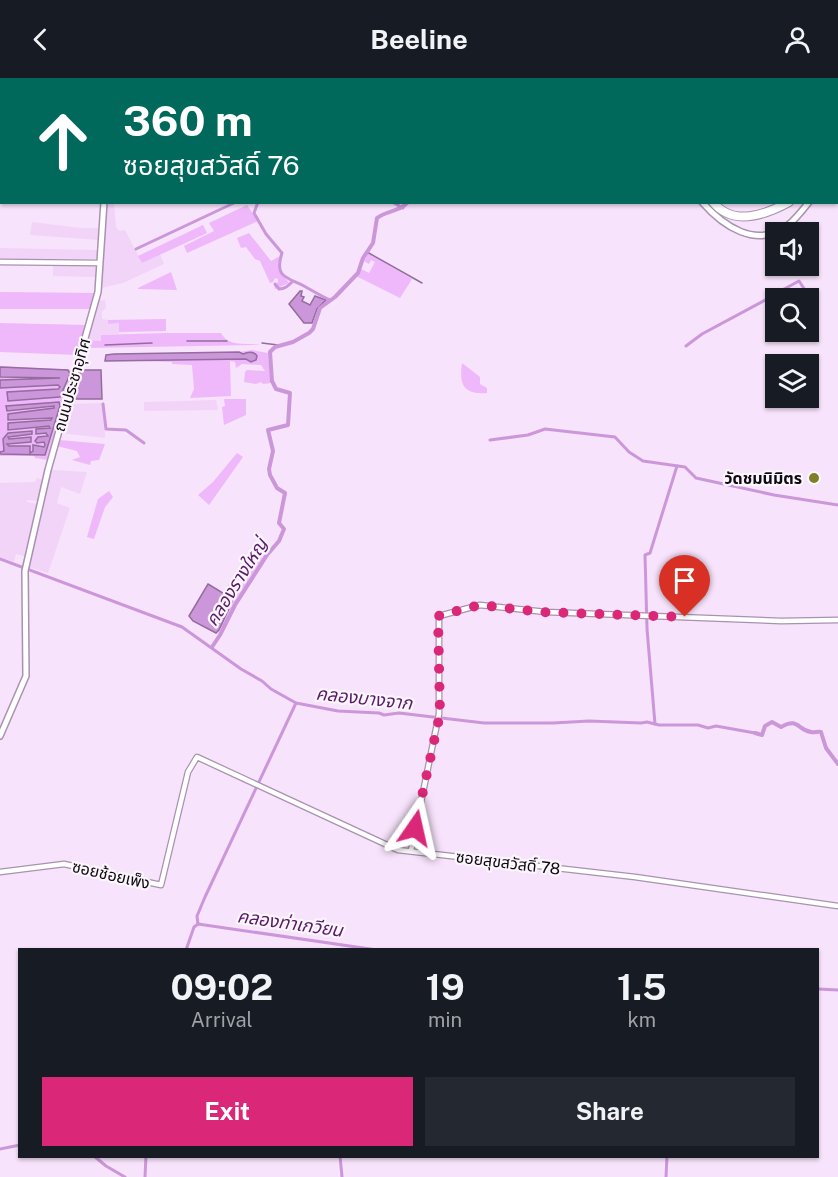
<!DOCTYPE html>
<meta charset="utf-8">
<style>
:root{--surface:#171b24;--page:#242831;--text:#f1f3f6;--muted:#9ea1a6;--accent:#db2777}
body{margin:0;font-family:"Public Sans","Noto Sans Thai",sans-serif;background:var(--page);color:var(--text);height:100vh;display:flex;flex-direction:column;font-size:22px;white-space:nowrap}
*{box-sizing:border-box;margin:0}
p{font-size:20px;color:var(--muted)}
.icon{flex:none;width:33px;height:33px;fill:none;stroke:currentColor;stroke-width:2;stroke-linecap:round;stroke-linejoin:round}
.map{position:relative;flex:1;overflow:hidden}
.sheet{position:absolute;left:18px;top:870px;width:801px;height:210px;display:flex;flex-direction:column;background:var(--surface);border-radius:0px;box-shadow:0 2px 4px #0004}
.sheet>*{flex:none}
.top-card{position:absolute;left:0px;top:0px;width:838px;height:126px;box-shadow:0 2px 4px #0004;background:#00695c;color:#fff;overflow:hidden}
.controls{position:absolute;left:765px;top:144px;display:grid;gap:12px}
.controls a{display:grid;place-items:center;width:54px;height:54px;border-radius:0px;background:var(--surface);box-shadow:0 2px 4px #0004;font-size:30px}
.pin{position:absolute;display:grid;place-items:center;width:51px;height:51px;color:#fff;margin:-62px -26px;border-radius:50% 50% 50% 0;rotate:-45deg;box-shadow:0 0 6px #0007}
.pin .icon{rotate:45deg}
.me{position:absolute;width:66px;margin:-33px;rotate:11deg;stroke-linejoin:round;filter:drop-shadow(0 0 4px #0008)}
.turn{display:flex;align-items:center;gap:21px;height:126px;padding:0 24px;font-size:27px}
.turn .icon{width:78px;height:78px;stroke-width:2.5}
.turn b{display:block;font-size:42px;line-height:51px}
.eta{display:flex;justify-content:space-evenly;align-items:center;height:102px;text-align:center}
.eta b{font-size:36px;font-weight:700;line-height:42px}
.primary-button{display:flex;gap:12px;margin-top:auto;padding:12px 24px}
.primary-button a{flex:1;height:69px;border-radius:0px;background:var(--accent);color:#fff;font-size:24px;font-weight:700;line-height:69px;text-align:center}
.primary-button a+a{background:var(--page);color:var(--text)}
header{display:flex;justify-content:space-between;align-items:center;height:78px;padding:0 24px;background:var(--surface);font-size:27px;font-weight:700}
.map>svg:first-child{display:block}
.built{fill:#f2d4f9}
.green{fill:#eeb8fb}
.water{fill:#cc97da;stroke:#946c9e;stroke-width:1.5}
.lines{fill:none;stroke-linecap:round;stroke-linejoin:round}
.stream{stroke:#946c9e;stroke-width:1.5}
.canal{stroke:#cc97da;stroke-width:3}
.river{stroke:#cc97da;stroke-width:4}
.tertiary-casing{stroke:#a992af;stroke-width:7}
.secondary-casing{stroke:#a992af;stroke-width:8}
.motorway-casing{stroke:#a992af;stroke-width:10}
.tertiary{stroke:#fff;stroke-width:4.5}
.secondary{stroke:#fff;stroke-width:5}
.motorway{stroke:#fff;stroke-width:8}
.route{stroke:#db2777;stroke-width:10;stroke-dasharray:0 18}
.poi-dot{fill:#7f7f28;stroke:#fbf6fc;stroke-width:2}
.labels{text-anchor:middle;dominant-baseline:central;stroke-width:4.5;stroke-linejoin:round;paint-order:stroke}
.street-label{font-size:16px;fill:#100812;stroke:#fbf6fc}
.poi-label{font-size:16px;font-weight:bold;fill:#100812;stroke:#fbf6fc;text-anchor:end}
.water-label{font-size:18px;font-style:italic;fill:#5a1969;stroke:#fbf6fc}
</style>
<header><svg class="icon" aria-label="back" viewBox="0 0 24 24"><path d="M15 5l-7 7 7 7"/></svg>Beeline<svg class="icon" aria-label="person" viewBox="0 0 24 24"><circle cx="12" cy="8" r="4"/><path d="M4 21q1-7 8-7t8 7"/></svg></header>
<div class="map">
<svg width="838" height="1099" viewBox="0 0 838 1099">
<rect width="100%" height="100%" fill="#f7e3fb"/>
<g class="built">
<polygon points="107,125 114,125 116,149 119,153 125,152 142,185 160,176 164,186 123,205 101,210"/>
<polygon points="32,144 80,150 98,150 99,162 30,157"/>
<polygon points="0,170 98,172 96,181 0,181"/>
<polygon points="93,186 97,190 96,199 53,198 53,187"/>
<polygon points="105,222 106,230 102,233 102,241 108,242 109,246 120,245 119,256 101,257 101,263 87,262 98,223"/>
<polygon points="216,322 218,332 144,333 144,324"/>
<polygon points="104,325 105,360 60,355 70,326"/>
<polygon points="52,392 87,394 80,416 61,409 57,425 70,430 48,495 29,489"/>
<polygon points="37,400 44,402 39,423 27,422 27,424 38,426 27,479 16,476 14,484 0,479 0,405 35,404"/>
</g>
<g class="green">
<polygon points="247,127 258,143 187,175 184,168 214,153 209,145"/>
<polygon points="203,147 207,155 142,185 138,178"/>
<path d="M249,155l22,28 9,-5c-4,13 2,18 9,27l-14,6 -1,-4 4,-3v-3l-3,-1 -2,4 -3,1 -10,-22 -5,-2 -9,-12 -5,1 -4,-10z"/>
<polygon points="368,175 412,201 400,220 356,198 361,191 369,195 375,184 371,182 369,186 364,183"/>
<polygon points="171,194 177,212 138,211 138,210"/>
<polygon points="0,214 95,215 91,231 0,231"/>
<polygon points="166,241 166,253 119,254 119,245 108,246 108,242"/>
<polygon points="0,245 87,247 78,277 0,274"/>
<path d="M166,255h55c8,15 25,9 39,12l-175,3 2,-8 14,1v-6z"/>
<polygon points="252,272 268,275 271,305 263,306 261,304 256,306 244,304 245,294 247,292 265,293 261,287 242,286 236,290 235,284 230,283 231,318 190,320 194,311 192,287 172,286 172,284 110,282 235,281 246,281 249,284 239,274"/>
<path d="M462,285l18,14v7l7,4v5c-24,2 -28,-9 -25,-30z"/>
<polygon points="0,288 74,292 48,382 35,380 34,378 0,378"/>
<polygon points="224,321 246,321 246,337 224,347 222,329 225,328"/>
<polygon points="59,362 105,366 99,382 91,383 90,387 72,382 80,379 77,373 57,368"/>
<polygon points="237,375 243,379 209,427 198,417 213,404"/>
<polygon points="109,413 113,419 105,429 94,461 87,459 98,421"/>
<polygon points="264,474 266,476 241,515 223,550 221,549 232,522 223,515 235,496 240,498 235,505 232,504 229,512 235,518"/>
</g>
<g class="water">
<polygon points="300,213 302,213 301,218 304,219 302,223 310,227 315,218 326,222 317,231 312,245 304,245 289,226"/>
<path d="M239,274l4,2c5,-2 11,-3 14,2l-1,4 -5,2 -5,-3 -141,2 1,-6 8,-1z"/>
<polygon points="0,289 68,292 70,296 60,319 8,323 7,314 58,311 60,309 58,307 0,310 0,302 60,300 0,299"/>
<polygon points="81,292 101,292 102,321 73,321"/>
<polygon points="59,324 60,328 45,377 0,376 0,374 4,373 3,361 8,355 32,353 32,356 8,359 9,361 31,359 31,364 7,366 9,368 30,368 30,375 33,373 33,367 44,369 45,367 44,364 37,365 35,363 38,359 48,358 46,355 36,356 36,351 50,350 49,348 8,352 8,345 51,342 52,340 8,342 8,336 54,330 54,328 7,333 6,328"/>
<polygon points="208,506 223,515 232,524 219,552 216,555 193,543 189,538"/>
</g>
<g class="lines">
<g class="stream">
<polyline points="367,174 422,205"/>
<polyline points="187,263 227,263"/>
<polyline points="262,265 278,267"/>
<polyline points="105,267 152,265"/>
</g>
<g class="canal">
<polyline points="253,0 254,2"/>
<polyline points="0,74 2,75"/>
<path d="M258,124l-4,11 12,21 16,19c-8,24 4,24 22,33 9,5 17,10 26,14"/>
<polyline points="392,124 403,130"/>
<polyline points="136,171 236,124"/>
<path d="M275,206l4,5c6,0 9,-3 13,-7"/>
<polyline points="773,217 799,203 811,221"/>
<polyline points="686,268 702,256 771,219"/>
<polyline points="103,326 106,351 126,352 144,365"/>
<polyline points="490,362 528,357 545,351 615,359 629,374 643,383 685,389 696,400 774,417 838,427"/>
<polyline points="0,481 182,549 241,591 262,603 271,611 296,625 338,633 379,635 384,637 399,635 484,645 553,645 589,643 641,645 647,644 659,647 698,647 708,650 716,648 755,655"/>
<polyline points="655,646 647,551 645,477 650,475 677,388"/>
<polyline points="198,846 197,838 205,819 296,625"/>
<polyline points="198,846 377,872"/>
<polyline points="186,872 194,849 198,846"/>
<polyline points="818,911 838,912"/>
<polyline points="0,1071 20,1067"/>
<polyline points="94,1078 106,1088 125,1099"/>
<polyline points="340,1078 342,1099"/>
<polyline points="145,1099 146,1078"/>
<polyline points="666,1099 667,1078"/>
</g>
<g class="river">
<polyline points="476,2 477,0"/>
<path d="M212,569l8,-12 15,-30 32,-50 12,-14 5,-12 -5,-6 6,-30 -8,-5 -7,-13 -1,-6 4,-18 -5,-21 20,-5 2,-32 -14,-4 -4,-8 -2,-29 5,-5 18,-5 16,-9 4,-4 7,-21 15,-11 23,-24 5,-15 10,-15 4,-25c10,-8 23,-6 31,-16"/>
<path d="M755,655l7,2 3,-9 7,-4 9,5c18,-10 16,3 30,5 3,1 7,-1 10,0l5,16 12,16"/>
</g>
<g class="tertiary-casing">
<g id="tertiary">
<polyline points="0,184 99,185"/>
<polyline points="411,773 439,636 439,538 480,527 546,534 781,543 838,542"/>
<polyline points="0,794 64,786 161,807 188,694 197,679 398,772 635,799 838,828"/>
</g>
</g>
<g class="secondary-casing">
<g id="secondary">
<polyline points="445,0 450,2"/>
<polyline points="506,0 512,2"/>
<polyline points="294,2 295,0"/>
<path d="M702,124c21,24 54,47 85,24 8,-6 15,-15 22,-24"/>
<polyline points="0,658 26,598 25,493 48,392 98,214 104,124"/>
</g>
</g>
<g class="motorway-casing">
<g id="motorway">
<polyline points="467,0 472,2"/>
<polyline points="484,0 489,2"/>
<polyline points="837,71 838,71"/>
<polyline points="837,84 838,85"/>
<polyline points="837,95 838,95"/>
<polyline points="837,105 838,105"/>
<path d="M713,124c20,25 52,13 76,0"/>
</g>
</g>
<use href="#tertiary" class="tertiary"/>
<use href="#secondary" class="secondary"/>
<use href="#motorway" class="motorway"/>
</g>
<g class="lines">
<polyline class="route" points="415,750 440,636 438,538 480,527 540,534 685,539"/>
</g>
<circle class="poi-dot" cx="814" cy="400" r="6"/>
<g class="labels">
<g class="street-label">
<text transform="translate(72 307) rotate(-74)">ถนนประชาอุทิศ</text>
<text transform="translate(508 785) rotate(7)">ซอยสุขสวัสดิ์ 78</text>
<text transform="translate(111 797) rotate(13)">ซอยช้อยเพ็ง</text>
</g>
<g class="poi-label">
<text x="802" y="400">วัดชมนิมิตร</text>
</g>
<g class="water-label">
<text transform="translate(236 504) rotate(-58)">คลองรางใหญ่</text>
<text transform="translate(364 620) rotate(6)">คลองบางจาก</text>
<text transform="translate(290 845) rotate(8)">คลองท่าเกวียน</text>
</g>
</g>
</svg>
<div class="controls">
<a><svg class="icon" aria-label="sound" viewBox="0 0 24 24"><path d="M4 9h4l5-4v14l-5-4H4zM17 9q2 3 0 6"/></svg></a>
<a><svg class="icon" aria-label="search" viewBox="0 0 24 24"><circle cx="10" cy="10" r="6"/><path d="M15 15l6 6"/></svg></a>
<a><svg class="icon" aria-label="layers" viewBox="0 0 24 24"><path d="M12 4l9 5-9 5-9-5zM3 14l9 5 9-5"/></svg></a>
</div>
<div class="pin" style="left:685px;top:539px;background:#d93025"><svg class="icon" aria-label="arrive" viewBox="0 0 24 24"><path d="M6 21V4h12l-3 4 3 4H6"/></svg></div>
<svg class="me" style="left:415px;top:750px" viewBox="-20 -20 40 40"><path d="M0-17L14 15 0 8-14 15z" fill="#db2777" stroke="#fff" stroke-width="4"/></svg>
<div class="top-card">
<div class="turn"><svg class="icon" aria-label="ahead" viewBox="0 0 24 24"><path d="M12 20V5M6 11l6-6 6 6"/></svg><div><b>360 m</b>ซอยสุขสวัสดิ์ 76</div></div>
</div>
<section class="sheet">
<div class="eta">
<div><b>09:02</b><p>Arrival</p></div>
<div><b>19</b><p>min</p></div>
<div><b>1.5</b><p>km</p></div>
</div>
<div class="primary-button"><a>Exit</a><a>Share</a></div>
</section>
</div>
